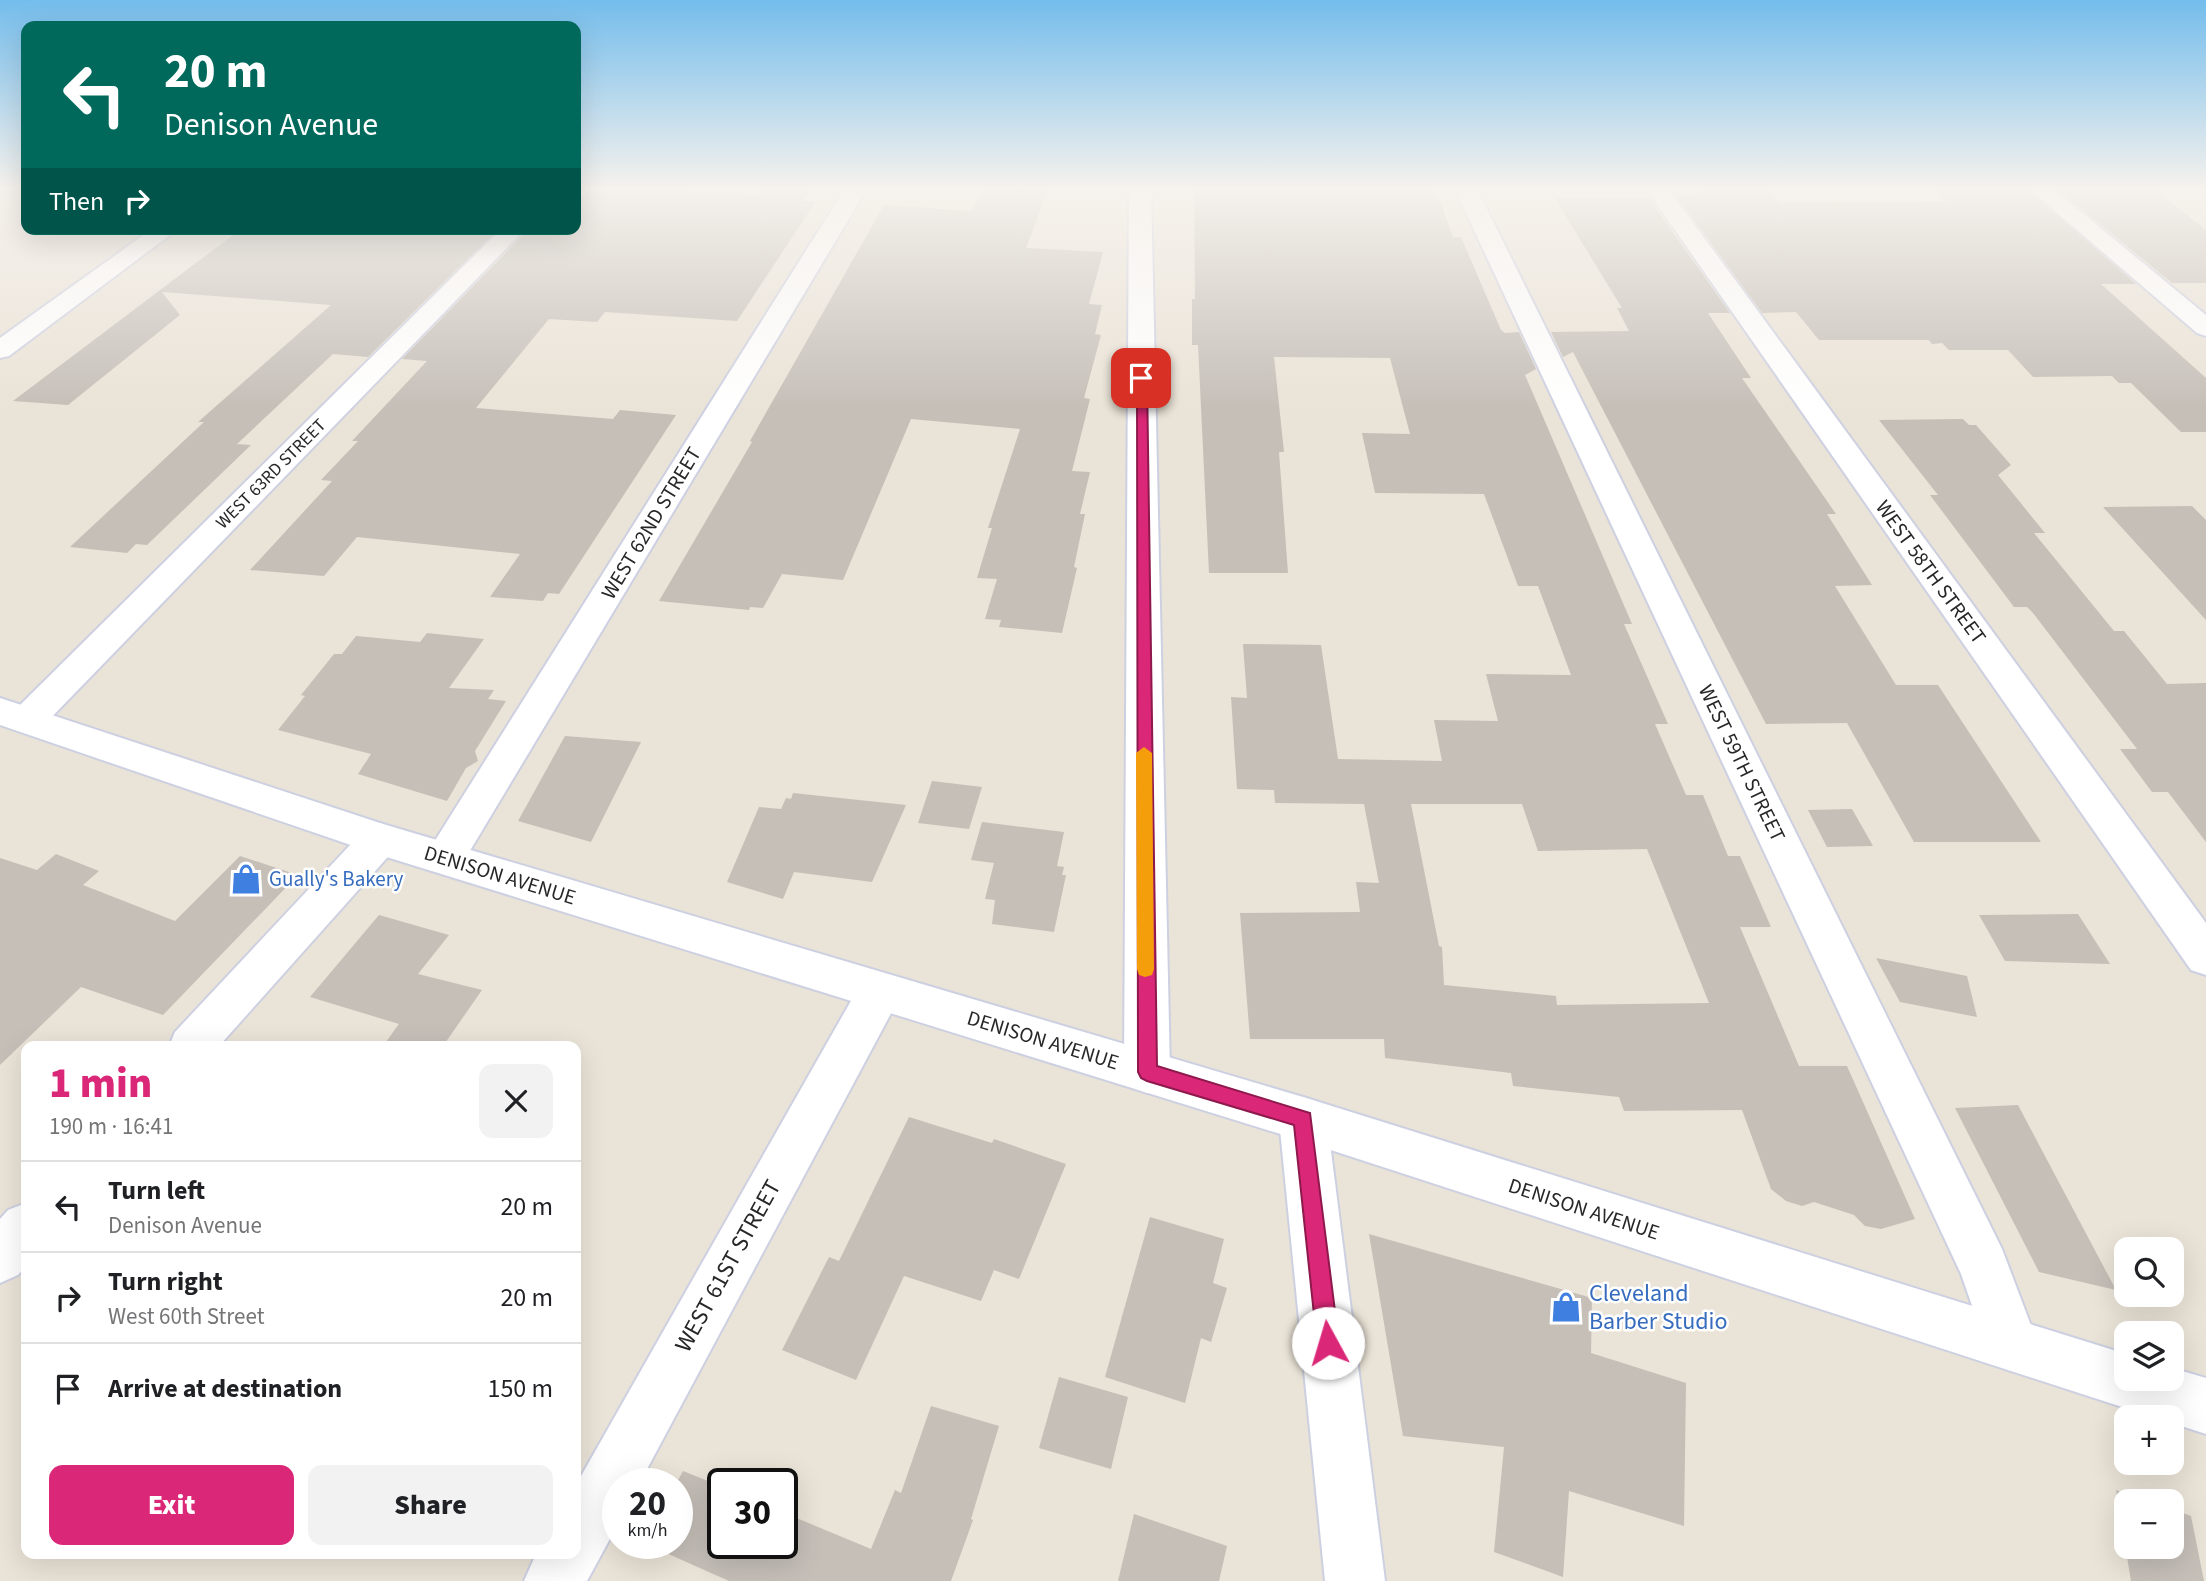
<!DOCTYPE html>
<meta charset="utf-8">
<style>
:root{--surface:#fff;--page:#f2f2f2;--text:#202124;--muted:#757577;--line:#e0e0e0;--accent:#db2777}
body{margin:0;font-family:"Source Sans 3",sans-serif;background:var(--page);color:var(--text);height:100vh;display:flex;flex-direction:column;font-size:26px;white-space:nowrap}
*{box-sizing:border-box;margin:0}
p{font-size:23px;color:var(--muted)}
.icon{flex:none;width:38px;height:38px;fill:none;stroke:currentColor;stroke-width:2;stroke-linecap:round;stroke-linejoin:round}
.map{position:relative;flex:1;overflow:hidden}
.panel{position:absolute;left:21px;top:1041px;width:560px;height:518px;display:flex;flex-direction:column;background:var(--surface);border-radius:14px;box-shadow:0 7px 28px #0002}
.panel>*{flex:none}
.top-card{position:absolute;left:21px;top:21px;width:560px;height:214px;border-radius:14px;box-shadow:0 7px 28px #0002;background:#00695c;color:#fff;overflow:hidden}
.fabs{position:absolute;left:2114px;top:1237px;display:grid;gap:14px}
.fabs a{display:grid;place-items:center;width:70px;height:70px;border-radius:14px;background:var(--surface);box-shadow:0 7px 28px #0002;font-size:35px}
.speed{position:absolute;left:602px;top:1468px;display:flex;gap:14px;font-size:35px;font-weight:700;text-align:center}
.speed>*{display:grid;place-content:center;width:91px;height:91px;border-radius:50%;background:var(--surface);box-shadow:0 7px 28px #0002;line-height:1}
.speed small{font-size:18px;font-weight:400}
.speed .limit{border:4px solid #111;border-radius:10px;background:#fff;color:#111}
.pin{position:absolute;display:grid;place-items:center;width:60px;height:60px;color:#fff;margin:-30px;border-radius:14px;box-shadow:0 4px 10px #0006}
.me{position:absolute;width:77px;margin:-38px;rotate:354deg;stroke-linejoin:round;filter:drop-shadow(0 0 5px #0008)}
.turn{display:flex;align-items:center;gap:24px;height:147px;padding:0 28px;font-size:32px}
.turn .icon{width:91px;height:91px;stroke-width:2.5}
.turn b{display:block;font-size:49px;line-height:60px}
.then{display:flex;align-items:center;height:66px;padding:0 28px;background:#0003;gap:14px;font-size:26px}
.round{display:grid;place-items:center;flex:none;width:74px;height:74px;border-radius:14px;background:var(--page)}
.overview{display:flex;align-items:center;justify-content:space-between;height:119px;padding:0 28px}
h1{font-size:42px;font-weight:800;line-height:52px;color:var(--accent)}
.button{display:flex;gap:14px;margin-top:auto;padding:14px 28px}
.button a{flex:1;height:80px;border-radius:14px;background:var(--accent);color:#fff;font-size:28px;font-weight:800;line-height:80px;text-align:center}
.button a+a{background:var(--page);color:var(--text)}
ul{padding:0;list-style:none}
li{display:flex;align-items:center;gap:21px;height:91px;padding:0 28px;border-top:2px solid var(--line)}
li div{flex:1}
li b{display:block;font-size:26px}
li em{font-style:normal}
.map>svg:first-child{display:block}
.building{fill:#c5bfb8;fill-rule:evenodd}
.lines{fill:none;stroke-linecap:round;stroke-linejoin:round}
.minor-casing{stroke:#cdd0e1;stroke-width:4}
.tertiary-casing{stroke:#cdd0e1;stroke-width:4}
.secondary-casing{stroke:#cdd0e1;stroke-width:4}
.minor{fill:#fff;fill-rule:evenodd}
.tertiary{fill:#fff;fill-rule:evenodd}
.secondary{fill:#fff;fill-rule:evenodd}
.route{fill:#db2777;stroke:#8e194d;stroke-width:2}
.slow{fill:#f59e0b}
.labels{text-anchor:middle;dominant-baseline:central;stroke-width:5;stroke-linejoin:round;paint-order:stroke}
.far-street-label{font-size:18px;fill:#272727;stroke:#fff}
.street-label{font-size:21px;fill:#272727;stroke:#fff}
.shop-label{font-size:21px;fill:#366cbe;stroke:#fff;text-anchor:start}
.near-street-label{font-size:24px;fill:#272727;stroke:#fff}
.near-shop-label{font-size:24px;fill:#366cbe;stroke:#fff;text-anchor:start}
</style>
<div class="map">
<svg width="2206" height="1581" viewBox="0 0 2206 1581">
<rect width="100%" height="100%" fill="#eae3d7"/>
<g class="building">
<polygon points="592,187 666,187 663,190 759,196 766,187 811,188 803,201 816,201 737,321 605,312 597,322 549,319 476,408 613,419 620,410 676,415 559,594 548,593 543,601 490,597 520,554 357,537 324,576 250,570 332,481 321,480 358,441 352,441 427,361 402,359 524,234 547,235 553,229 576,229 576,204"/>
<polygon points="984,187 1049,187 1026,248 1103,252 1089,304 1102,305 1095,334 1101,335 1084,398 1090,399 1072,471 1090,472 1080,514 1085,514 1074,567 1077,568 1062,633 999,627 1001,620 985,619 997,579 977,578 992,528 988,528 1020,429 911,419 843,580 782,574 763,608 750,607 749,610 659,601 752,442 750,441 884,205 972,211"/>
<path d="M1194,187h237l5,12h3l14,38h8l40,93 4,3 14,-1 17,37 -11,6 107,249h-8l44,100h-13l31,71h17l25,61h12l31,71h-31l59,139h48l68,153 -34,10 -16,-3 -11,-11 -40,-13 -12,4 -16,-5 -15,-12 -29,-79 -118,1 -5,-14 -106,-11 -2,-13 -126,-15 -1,-19h-134l-10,-126 120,-1 -4,-30 23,1 -15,-79 -89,-1 -1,-13 -37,-1 -6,-92 16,1 -4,-54 78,1 17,114 104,2 -8,-41 64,1 -12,-47 85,1 -33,-89h-20l-34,-92 -109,-1 -13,-60 48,1 -20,-76 -116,-1 10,95h-5l9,121h-79l-11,-228h-6v-46h3zM1411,804h111l16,47 109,-2 62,154 -152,2 -1,-9 -112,-11 -2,-38 -3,-1z"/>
<polygon points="1697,187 1765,187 1779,203 1948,202 1931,187 2025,187 2136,284 2101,284 2206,378 2206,432 2181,432 2131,383 2119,383 2112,376 2033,377 2008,350 1949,350 1942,343 1932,344 1929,340 1819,340 1796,312 1762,313 1677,196 1704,196"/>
<polygon points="2055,187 2152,187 2206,230 2206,283 2172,283"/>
<polygon points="1554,197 1648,197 1730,313 1708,313 1751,378 1742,378 1836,514 1827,514 1872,585 1835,586 1896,685 1938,685 2041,842 1914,842 1847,723 1766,724 1573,352 1563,357 1551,332 1629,331 1617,308 1622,308"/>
<polygon points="241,229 495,232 368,357 333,354 237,444 251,445 147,545 136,544 127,553 70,547 204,422 198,422 331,305 162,292 180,315 68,405 13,401"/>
<polygon points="1963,419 1969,425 1976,425 2011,465 1998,475 2045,533 2034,533 2114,631 2124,631 2167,684 2206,683 2206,842 2168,792 2152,792 2120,749 2137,749 2033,613 2027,607 2014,607 1930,495 1938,495 1879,420"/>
<polygon points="2192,506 2206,520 2206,620 2103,507"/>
<polygon points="427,633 484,639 449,688 494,690 488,699 506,701 475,751 478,761 466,768 447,801 358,774 371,754 278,730 305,696 301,695 334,654 342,654 356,636 420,642"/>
<polygon points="565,736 641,742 591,842 518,821"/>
<polygon points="932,781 982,787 969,829 918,823"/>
<polygon points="793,793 906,805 872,882 794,872 783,899 727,882 759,807 781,809 786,798 791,799"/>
<polygon points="1852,809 1873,846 1827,847 1808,810"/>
<polygon points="982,822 1064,832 1057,866 1064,867 1062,875 1066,875 1054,932 992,924 995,900 985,899 994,863 971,860"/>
<polygon points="56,854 99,871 83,885 175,921 240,856 298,875 163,1015 81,987 0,1065 0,858 37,870"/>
<polygon points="2078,914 2110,964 2005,961 1979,915"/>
<polygon points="379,915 449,935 418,974 482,990 443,1046 383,1046 399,1024 310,997"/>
<polygon points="1876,958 1967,976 1977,1017 1900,1002"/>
<polygon points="2018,1105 2116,1290 2039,1272 1955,1108"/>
<polygon points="909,1117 992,1143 994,1139 1066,1164 1019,1279 994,1270 981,1301 904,1276 856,1380 782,1350 829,1257 839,1261"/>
<polygon points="1150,1217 1224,1239 1213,1283 1227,1288 1211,1342 1201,1338 1185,1403 1105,1377"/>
<polygon points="1369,1234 1592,1298 1591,1353 1686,1383 1684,1526 1569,1491 1563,1577 1494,1552 1504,1447 1403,1436"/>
<polygon points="1059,1377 1128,1397 1111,1469 1039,1448"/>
<polygon points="931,1406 999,1426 971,1519 973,1520 951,1581 729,1581 646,1544 677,1544 676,1484 683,1471 723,1487 723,1544 782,1544 782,1512 871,1549 895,1490 901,1493"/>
<polygon points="2116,1490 2148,1502 2126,1502 2126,1547 2172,1547 2172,1509 2191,1516 2204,1581 2131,1581"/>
<polygon points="1134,1514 1227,1546 1219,1581 1118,1581"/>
</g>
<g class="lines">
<g class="minor-casing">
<g id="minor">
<polygon points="846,187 868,187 459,869 445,874 431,869 425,858 431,847"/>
<polygon points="1129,187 1151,187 1170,1072 1163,1087 1147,1093 1131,1087 1124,1072"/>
<polygon points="1454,187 1476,187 2002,1249 2038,1344 2030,1363 2011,1371 1992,1363 1961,1274"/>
<polygon points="1645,187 1667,187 2206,923 2206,975 2191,970"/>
<polygon points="2027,187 2051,187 2206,315 2206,336 2197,333"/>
<polygon points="501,229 525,229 41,728 28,732 15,728 10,719 15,710"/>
<polygon points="380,823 394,828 400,839 394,850 219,1046 169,1046 175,1032 366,828"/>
<polygon points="880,972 896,978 902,991 896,1004 639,1484 618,1484 618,1524 587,1581 524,1581 536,1554 576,1554 576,1485 864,978"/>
<polygon points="1303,1097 1320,1103 1327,1119 1385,1581 1325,1581 1279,1119 1286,1103"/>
<polygon points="26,1203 26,1266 18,1275 0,1283 0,1219 8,1210"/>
</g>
</g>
<g class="tertiary-casing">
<polygon id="tertiary" points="152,229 178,229 9,356 0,358 0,338"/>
</g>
<g class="secondary-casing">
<polygon id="secondary" points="0,698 383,824 1303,1097 2126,1354 2126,1379 2172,1379 2172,1368 2206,1378 2206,1434 2172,1423 2172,1418 2156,1418 1303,1141 380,855 0,725"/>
</g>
<use href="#minor" class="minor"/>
<use href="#tertiary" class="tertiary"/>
<use href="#secondary" class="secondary"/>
</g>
<linearGradient id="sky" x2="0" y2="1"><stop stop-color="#74bdec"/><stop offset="0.46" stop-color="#f6f2ed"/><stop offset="1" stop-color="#f6f2ed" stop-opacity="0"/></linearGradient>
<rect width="2206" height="408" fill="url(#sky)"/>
<polygon class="route" points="1137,376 1147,378 1157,1066 1310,1113 1339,1343 1336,1350 1328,1354 1320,1350 1317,1343 1294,1125 1147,1081 1141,1078 1138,1072"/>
<polygon class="slow" points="1144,747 1152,753 1154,969 1152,975 1145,977 1139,975 1137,969 1136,753"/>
<defs>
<g id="shop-bare" transform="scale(2.415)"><path d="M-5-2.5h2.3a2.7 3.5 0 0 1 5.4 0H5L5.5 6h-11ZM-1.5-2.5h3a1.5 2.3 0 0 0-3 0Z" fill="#3f7fe0" stroke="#fff" stroke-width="2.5" paint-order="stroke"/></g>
</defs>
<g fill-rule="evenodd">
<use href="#shop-bare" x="246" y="879"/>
<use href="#shop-bare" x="1566" y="1307"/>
</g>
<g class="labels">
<g class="far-street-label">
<text transform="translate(271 474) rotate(-45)">WEST 63RD STREET</text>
</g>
<g class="street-label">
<text transform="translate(651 523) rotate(-59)">WEST 62ND STREET</text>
<text transform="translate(1931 572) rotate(54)">WEST 58TH STREET</text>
<text transform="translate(1742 763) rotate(64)">WEST 59TH STREET</text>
<text transform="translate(500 875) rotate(17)">DENISON AVENUE</text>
<text transform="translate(1043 1040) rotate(17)">DENISON AVENUE</text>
<text transform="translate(1584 1209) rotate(18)">DENISON AVENUE</text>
</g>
<g class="shop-label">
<text x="269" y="879">Gually's Bakery</text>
</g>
<g class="near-street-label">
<text transform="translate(728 1266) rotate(-61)">WEST 61ST STREET</text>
</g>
<g class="near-shop-label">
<text x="1589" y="1293">Cleveland<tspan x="1589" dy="28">Barber Studio</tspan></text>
</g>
</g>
</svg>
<div class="fabs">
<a><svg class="icon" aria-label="search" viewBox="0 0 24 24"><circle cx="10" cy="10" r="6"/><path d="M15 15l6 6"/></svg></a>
<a><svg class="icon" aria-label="layers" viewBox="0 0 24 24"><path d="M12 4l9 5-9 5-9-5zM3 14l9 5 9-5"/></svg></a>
<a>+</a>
<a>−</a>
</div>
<div class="speed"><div>20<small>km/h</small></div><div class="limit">30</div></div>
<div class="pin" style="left:1141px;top:378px;background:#d93025"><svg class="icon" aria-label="arrive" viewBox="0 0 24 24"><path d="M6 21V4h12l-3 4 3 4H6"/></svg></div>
<svg class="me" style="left:1328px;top:1343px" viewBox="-20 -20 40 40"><circle r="19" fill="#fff"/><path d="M0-13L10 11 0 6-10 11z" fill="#db2777"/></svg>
<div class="top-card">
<div class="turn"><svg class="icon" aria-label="left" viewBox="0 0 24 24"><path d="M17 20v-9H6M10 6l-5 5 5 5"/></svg><div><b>20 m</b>Denison Avenue</div></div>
<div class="then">Then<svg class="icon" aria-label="right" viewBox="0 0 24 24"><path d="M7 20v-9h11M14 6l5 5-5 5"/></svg></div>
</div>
<section class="panel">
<div class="overview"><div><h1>1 min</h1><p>190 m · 16:41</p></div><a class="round"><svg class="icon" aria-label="close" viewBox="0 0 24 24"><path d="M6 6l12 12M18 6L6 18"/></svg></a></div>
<ul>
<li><svg class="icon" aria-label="left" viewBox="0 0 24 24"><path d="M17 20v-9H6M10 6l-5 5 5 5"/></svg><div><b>Turn left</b><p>Denison Avenue</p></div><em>20 m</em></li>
<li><svg class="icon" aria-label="right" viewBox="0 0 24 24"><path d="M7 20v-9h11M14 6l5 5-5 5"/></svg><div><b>Turn right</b><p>West 60th Street</p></div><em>20 m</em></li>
<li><svg class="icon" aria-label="arrive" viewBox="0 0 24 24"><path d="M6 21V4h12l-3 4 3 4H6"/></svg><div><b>Arrive at destination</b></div><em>150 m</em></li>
</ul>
<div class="button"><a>Exit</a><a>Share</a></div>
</section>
</div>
